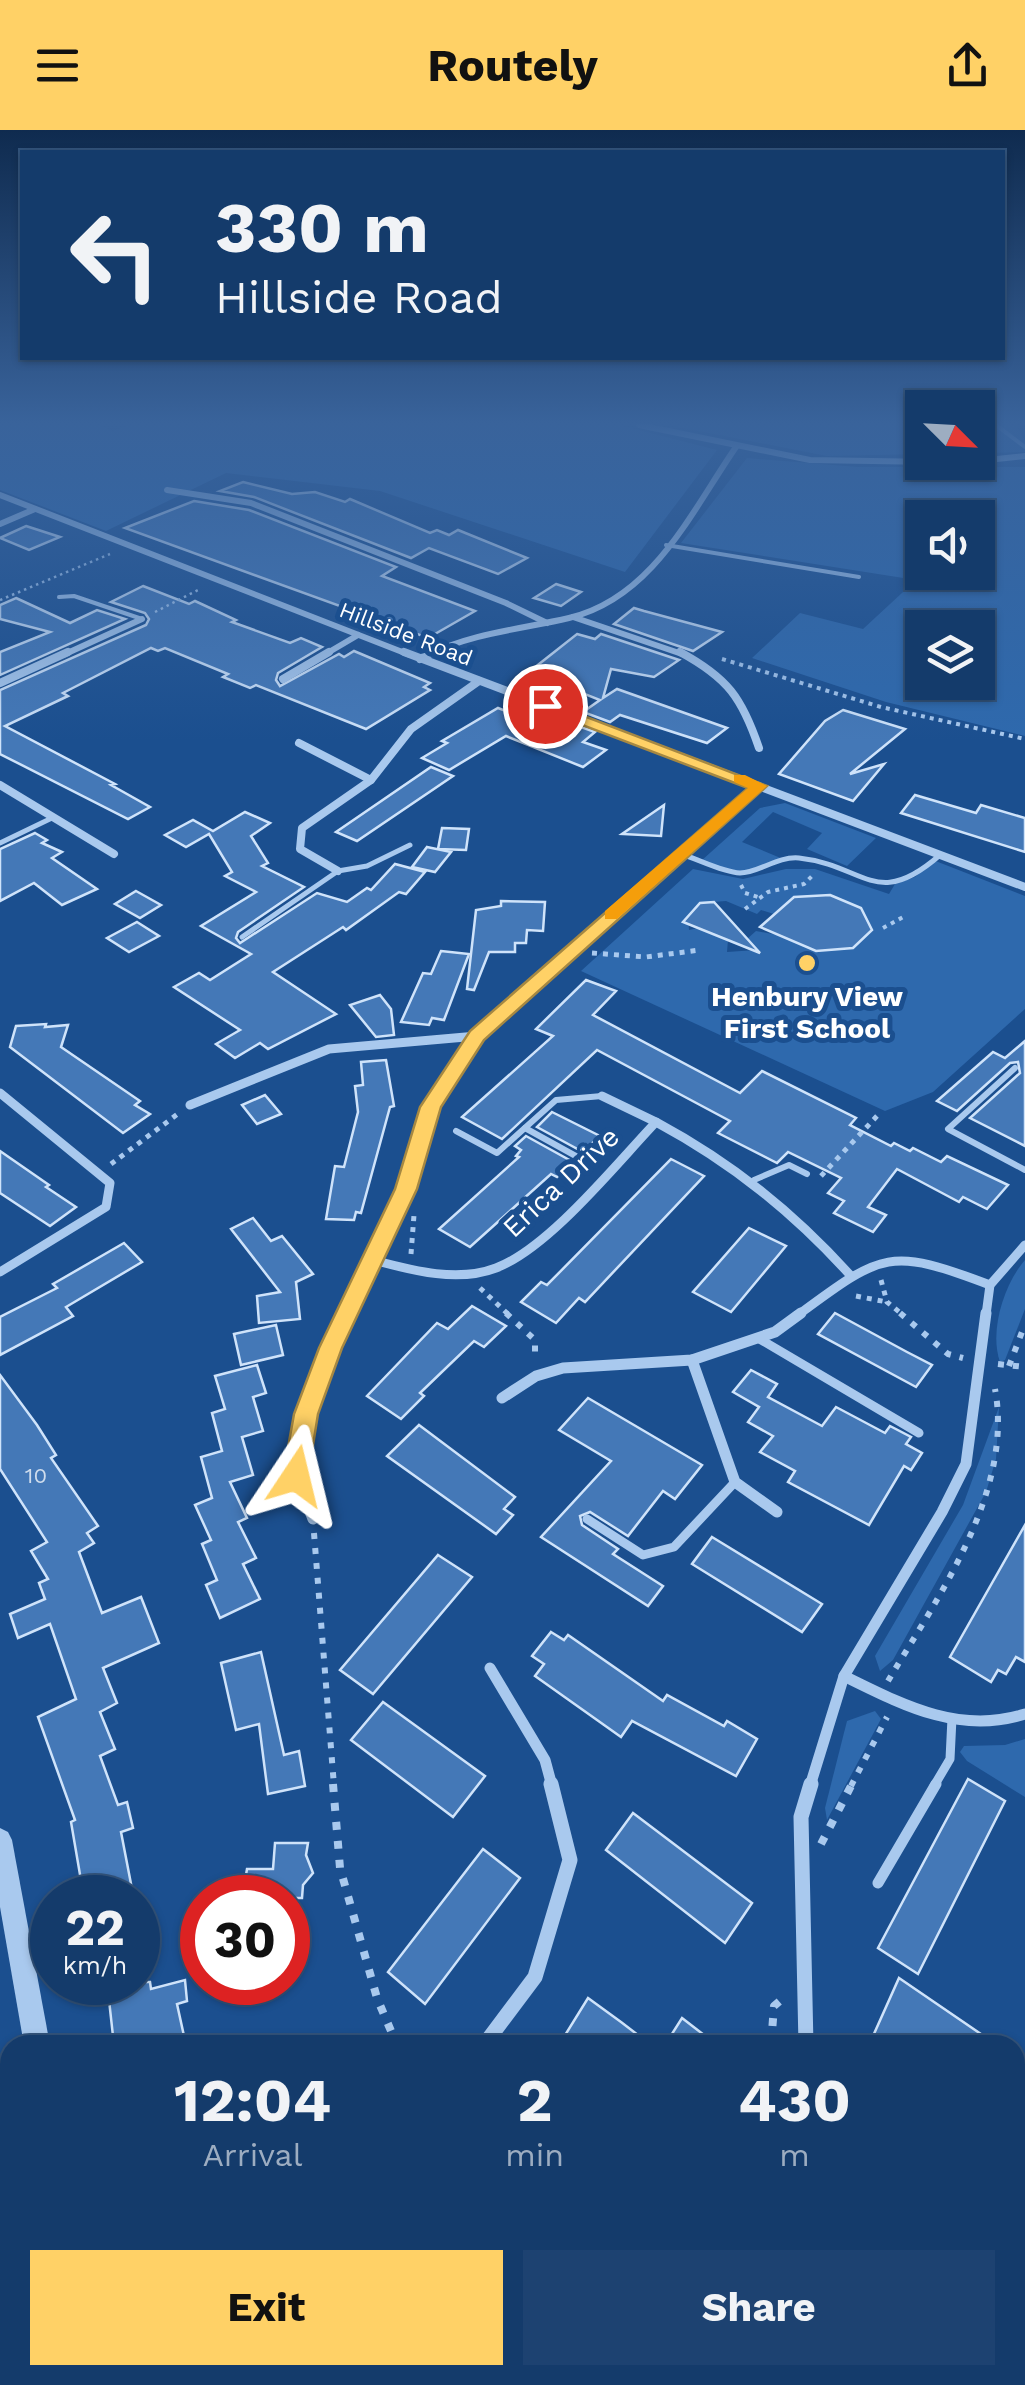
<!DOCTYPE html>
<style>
:root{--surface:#143b6b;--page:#1d4271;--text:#f1f3f6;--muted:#9dadc1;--line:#33557e;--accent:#ffd166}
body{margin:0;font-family:"Work Sans",sans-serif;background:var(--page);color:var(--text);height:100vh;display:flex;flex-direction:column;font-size:38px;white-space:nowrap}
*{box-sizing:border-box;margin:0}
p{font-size:32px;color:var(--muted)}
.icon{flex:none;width:55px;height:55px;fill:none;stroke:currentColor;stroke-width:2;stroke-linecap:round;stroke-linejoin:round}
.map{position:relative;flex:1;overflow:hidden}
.side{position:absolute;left:0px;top:1905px;width:1025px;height:350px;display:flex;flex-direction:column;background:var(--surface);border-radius:30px 30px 0 0;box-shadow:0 2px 8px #0004,0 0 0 2px var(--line)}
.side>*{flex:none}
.guide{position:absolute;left:20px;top:20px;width:985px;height:210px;border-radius:0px;box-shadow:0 2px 8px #0004,0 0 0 2px var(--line);background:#143b6b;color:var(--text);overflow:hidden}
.needle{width:65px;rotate:114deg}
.fabs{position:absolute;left:905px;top:260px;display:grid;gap:20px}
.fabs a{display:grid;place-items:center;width:90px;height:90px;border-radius:0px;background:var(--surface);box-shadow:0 2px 8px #0004,0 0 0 2px var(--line);font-size:50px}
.speed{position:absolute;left:30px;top:1745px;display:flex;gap:20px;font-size:50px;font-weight:700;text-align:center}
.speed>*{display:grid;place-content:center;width:130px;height:130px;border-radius:50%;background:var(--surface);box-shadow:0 2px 8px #0004,0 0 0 2px var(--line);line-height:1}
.speed small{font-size:25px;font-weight:400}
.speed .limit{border:15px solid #d22;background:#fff;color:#111}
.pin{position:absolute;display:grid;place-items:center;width:85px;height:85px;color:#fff;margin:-42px;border:5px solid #fff;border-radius:50%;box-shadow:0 2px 10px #0007}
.me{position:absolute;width:110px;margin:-55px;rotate:10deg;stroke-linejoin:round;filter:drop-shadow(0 0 8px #0008)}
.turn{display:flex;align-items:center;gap:35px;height:210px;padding:0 30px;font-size:45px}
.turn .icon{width:130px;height:130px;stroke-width:2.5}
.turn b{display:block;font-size:70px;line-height:85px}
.eta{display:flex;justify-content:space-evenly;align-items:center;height:170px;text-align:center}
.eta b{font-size:60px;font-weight:700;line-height:70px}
.action{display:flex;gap:20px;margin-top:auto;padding:20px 30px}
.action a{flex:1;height:115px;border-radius:0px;background:var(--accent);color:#111;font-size:40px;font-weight:700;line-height:115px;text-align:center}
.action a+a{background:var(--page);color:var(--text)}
header{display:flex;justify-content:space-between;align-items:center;height:130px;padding:0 30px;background:var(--accent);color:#111;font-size:45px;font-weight:700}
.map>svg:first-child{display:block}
.green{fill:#2e69ad;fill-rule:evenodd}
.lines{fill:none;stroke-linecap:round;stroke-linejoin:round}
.stream{stroke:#9cc4f0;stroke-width:4}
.building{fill:#4478b7;stroke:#cfe3fa;stroke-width:2.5}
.path-far4{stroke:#a9c9ee;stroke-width:2.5;stroke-dasharray:2.5 4;stroke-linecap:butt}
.path-far3{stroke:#a9c9ee;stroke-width:4;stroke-dasharray:4 5;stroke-linecap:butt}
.path-far2{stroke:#a9c9ee;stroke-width:5;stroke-dasharray:5 6;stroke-linecap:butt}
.path-far1{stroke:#a9c9ee;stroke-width:6;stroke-dasharray:6 9;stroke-linecap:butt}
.path{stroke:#a9c9ee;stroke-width:8;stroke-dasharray:8 11;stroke-linecap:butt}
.service-far4{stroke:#a9c9ee;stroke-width:4}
.service-far3{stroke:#a9c9ee;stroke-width:5}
.service-far2{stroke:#a9c9ee;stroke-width:6}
.service-far1{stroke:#a9c9ee;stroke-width:9}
.service{stroke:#a9c9ee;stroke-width:11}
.minor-far4{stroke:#a9c9ee;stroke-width:6}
.minor-far3{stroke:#a9c9ee;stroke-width:8}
.minor-far2{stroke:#a9c9ee;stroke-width:9}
.minor-far1{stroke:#a9c9ee;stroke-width:11}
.minor{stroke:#a9c9ee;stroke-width:15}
.tertiary{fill:#a9c9ee;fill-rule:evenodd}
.route{fill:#ffd166;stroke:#a68842;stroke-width:2.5}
.slow{fill:#f59e0b}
.poi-dot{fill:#ffd166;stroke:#1b4f8f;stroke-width:4}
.labels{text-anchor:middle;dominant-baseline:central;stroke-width:10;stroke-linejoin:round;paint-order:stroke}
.far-street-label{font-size:22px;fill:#fff;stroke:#1b4f8f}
.number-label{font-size:22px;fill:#d0dded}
.poi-label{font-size:28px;font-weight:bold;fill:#fff;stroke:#1b4f8f}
.street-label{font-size:28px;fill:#fff;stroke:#1b4f8f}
</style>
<header><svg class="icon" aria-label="menu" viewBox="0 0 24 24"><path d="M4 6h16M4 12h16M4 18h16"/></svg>Routely<svg class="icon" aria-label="share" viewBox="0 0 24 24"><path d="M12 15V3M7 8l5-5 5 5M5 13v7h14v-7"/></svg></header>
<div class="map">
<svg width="1025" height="2255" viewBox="0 0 1025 2255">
<rect width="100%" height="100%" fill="#1b4f8f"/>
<g class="green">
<polygon points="0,295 99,295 113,301 128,295 619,295 717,320 625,442 380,361 226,343 106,401 0,360"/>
<polygon points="668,295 922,295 922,324 827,326"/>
<polygon points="978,295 1016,295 1025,311 1025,322 978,323"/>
<path d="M747,328l111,9h167v269l-139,-34 -134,-44 48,-45 63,16 53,-49 -235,-37zM922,388h56v54h-56zM922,498h56v54h-56z"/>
<polygon points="785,673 876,708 847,736 807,719 822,703 773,682 742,712 783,729 741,743 701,731 760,678"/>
<path d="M933,730l92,36v113l-92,83 -48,19 -304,-140 112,-102 50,10 43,-10h29l74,25 6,-10 20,-7zM830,765l31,13 11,22 -89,6 -27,-5 -9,8 9,11 -29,2 1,-12 -30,-12 -9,2 -1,-14 12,-13 26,-2 31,13 4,-4 13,4 20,-17z"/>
<path d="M1025,1130v49l-20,51 -5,2c-11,-31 4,-78 25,-102z"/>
<polygon points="999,1277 996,1329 986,1362 893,1530 880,1541 875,1526 963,1375"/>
<polygon points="875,1581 881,1589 827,1690 825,1678 847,1591"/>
<polygon points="1025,1609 1025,1667 967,1631 960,1622 964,1616 1005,1615"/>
</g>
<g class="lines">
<polyline class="stream" points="996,295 1025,317"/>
</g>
<g class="building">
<polygon points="243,352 292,364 315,362 345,372 350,369 430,403 437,400 449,405 458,400 527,428 498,444 429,418 411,428 254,367 220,361"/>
<polygon points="194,371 249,380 396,437 382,446 475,481 428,508 125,398"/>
<polygon points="26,396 60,407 29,420 0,408"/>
<polygon points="556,454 581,462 561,476 534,468"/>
<polygon points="143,456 189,474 195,471 236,490 232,492 290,513 301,508 322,517 278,543 276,550 280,556 339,524 344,527 354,521 430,553 424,557 430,560 366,599 256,555 250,558 223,547 228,544 165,518 158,521 151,518 63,563 68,566 5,596 115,654 111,655 150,677 128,689 0,624 0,560 146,495 149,489 145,483 111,472"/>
<polygon points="16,468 70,493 97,480 125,489 0,545 0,522 50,502 0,489 0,475"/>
<polygon points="634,478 644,481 722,502 693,521 614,494"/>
<polygon points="577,504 595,509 601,504 679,530 654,547 611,539 603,568 617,559 727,598 707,613 620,585 610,592 583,582 600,570 529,542"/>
<polygon points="498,578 555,600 567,592 595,602 583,612 606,620 583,637 506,606 449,640 422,628 447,613 442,611"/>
<polygon points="843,580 905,599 850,644 884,634 853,671 779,644 825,591"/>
<polygon points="431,637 453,646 357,711 336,702"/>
<polygon points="915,665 976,683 981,675 1025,688 1025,722 901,683"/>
<polygon points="664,675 661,706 622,704"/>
<polygon points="245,682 270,693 251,706 268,733 262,736 304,757 238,802 236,808 240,813 317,763 347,772 367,758 371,760 395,734 425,742 406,764 399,762 346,800 343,797 273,842 336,884 268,919 260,913 235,928 216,914 240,900 174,857 199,843 210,850 251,824 201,796 256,762 225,746 232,742 209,704 186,717 165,705 193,690 213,701"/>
<polygon points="442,698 469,699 466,720 438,719"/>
<polygon points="35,703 47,710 42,713 62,722 52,728 97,759 62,775 34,753 0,771 0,719"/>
<polygon points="427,717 451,722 435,742 412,737"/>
<polygon points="136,761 161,775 140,788 115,774"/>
<polygon points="830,765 861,778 872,800 853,818 816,821 760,797 794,767"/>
<polygon points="501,771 545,772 543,801 527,800 526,813 515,813 515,822 489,822 474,860 467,859 476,780 501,776"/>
<polygon points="714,772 760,823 683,792 700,773"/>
<polygon points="137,792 159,806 129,822 107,808"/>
<polygon points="441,821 469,824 444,890 432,888 429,895 401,892 423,843 431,844"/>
<polygon points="586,850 616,861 593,885 740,963 762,941 856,988 850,995 891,1016 894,1013 910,1021 913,1018 941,1032 947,1026 1008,1055 987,1079 963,1067 959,1072 897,1039 868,1077 886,1085 873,1102 834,1083 844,1071 828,1063 841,1048 788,1022 777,1033 718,1003 730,991 597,920 502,1009 462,987 553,906 536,899"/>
<polygon points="380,865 391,879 394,905 376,907 350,875"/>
<polygon points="46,894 45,897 68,895 61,917 140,971 135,975 150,984 123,1003 10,917 16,896"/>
<polygon points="1025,911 1025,1016 970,988 1020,943 1018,932 1010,933 957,981 937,971 993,922 1005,928"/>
<polygon points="386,930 394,976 390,977 361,1083 356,1082 354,1090 326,1089 335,1036 344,1037 358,982 355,956 363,955 361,932"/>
<polygon points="265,965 281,984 257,994 242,975"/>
<polygon points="552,982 600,1006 583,1022 537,997"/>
<polygon points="526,1006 573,1032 557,1047 551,1044 470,1117 439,1099 519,1027 516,1026 521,1020 515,1016"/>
<polygon points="0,1021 49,1055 46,1057 76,1077 50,1096 0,1063"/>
<polygon points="671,1029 704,1046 585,1172 579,1168 556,1193 521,1172 541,1152 547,1155"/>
<polygon points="253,1088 271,1111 282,1106 313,1144 296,1152 300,1189 259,1193 257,1166 280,1162 231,1099"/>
<polygon points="749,1098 786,1116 731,1182 693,1162"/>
<polygon points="124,1113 142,1132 66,1177 73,1186 0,1225 0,1187 57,1158 53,1154"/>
<polygon points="472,1176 506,1196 484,1217 474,1211 420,1263 424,1266 401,1289 367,1266 437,1193 448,1199"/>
<polygon points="835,1183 907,1222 932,1235 916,1257 818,1204"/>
<polygon points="276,1195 283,1225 241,1235 234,1204"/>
<polygon points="257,1235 266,1263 253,1267 263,1301 242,1307 253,1345 230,1352 247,1388 238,1392 256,1428 243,1434 260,1469 220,1488 206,1455 217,1450 202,1414 211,1410 195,1375 212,1368 201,1327 222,1321 212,1283 225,1279 215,1246"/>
<polygon points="751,1240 777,1254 768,1267 822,1296 836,1277 885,1303 890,1296 911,1307 906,1314 922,1323 911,1340 904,1336 869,1395 788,1352 795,1341 760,1322 773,1306 748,1292 759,1277 733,1262"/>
<polygon points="0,1245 37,1295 56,1325 51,1328 98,1396 87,1403 94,1413 79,1422 102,1483 141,1467 159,1513 103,1538 117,1573 100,1582 115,1619 100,1626 118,1675 127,1672 133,1698 121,1702 132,1759 108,1768 84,1768 71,1692 75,1690 38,1587 76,1569 50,1494 18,1508 10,1484 45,1469 39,1453 48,1449 31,1421 47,1412 0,1339"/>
<polygon points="588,1268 702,1335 675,1369 663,1361 628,1406 590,1382 580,1386 582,1395 618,1419 613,1424 663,1456 648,1476 541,1407 611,1331 559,1300"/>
<polygon points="419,1295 515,1367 504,1379 513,1385 496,1404 387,1326"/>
<polygon points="1025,1395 1025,1532 1016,1527 1006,1544 998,1540 991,1552 950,1527"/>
<polygon points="712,1407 822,1474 802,1502 692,1434"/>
<polygon points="438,1425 472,1447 373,1564 340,1540"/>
<polygon points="551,1502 564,1510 568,1505 663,1571 667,1565 724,1596 727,1591 757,1609 736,1646 632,1591 621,1607 535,1546 544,1534 532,1526"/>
<polygon points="261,1522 284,1625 299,1621 305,1656 268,1664 259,1594 236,1600 221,1533"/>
<polygon points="383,1572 485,1646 453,1687 351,1610"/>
<polygon points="968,1649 1005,1671 918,1844 878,1818"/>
<polygon points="633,1683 752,1773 725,1813 606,1720"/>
<polygon points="275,1713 308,1713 306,1725 313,1743 303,1755 302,1768 242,1768 247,1739 273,1739"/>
<polygon points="483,1719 520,1748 425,1874 388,1842"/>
<polygon points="899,1848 997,1915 869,1915"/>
<polygon points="185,1850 187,1871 177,1874 186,1915 114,1915 107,1852 150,1852 151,1859"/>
<polygon points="588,1868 621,1892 651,1915 559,1915"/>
<polygon points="682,1888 717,1915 665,1915"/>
</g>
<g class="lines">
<g class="path-far4">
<polyline points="0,470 110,424"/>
<polyline points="155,482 198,460"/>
</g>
<g class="path-far3">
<polyline points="722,529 881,577 1025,609"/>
<polyline points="741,755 745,763 761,768"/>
<polyline points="745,779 768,762 804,754 815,743"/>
<polyline points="883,798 905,786"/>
</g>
<g class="path-far2">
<polyline points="592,823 646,827 700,820"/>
<polyline points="111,1034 179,983"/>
<polyline points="821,1046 877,986"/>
<polyline points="411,1124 414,1085"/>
<polyline points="881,1150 887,1172 903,1185"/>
<polyline points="480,1158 509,1185"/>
<polyline points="856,1166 887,1172"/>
</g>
<g class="path-far1">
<polyline points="506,1183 535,1210 535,1228"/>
<polyline points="900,1183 948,1224 963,1228"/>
<polyline points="998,1234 1025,1237"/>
<polyline points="1009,1236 1025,1194"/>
<polyline points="314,1403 334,1656"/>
<path d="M888,1551c50,-84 126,-190 107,-292"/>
<polyline points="851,1656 887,1587"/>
</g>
<g class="path">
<polyline points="333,1654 340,1738 377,1868 397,1915"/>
<polyline points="821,1714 852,1654"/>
<polyline points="771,1915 774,1876 787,1865"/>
<polyline points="868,2245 868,2255"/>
<polyline points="457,2255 463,2245"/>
<polyline points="748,2255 749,2245"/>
</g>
<g class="service-far4">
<polyline points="666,415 859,447"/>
<polyline points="59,467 74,466 142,489"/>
</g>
<g class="service-far3">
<polyline points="0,713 54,687"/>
<path d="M681,724c17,5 41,18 59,19 19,0 37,-17 59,-15 66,7 77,53 141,-3"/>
<polyline points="242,807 338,741 367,736 410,715"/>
</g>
<g class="service-far2">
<polyline points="1015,938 948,999 1025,1040"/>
<polyline points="525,998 583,1030"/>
<polyline points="456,1001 497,1023 556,970 602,966"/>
<polyline points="754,1050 789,1035 807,1044"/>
</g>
<g class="service-far1">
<polyline points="758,1208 919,1303"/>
<polyline points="587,1389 643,1425 674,1417 735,1352"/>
<polyline points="934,1656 950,1629 952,1588"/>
</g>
<g class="service">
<polyline points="878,1753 936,1654"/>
<polyline points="1015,2011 1025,1989"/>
<polyline points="1015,2070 1025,2077"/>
</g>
<g class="minor-far4">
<polyline points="639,295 810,330 935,332"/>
<polyline points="978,331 1025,326"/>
<polyline points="167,360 251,373 506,473 547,493"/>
<polyline points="0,365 410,525"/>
<polyline points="0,394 35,379"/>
<polyline points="573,487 685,525"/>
<polyline points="63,525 142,489"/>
<polyline points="324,525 358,505"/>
<path d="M428,525c44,-22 94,-26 141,-37 84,-20 122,-106 167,-171"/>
</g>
<g class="minor-far3">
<polyline points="404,522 1025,757"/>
<path d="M680,522c48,26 62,46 79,96"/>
<polyline points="420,529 433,522"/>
<polyline points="283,549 329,522"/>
<polyline points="0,553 68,522"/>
<polyline points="299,613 371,650"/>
<polyline points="0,655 114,724"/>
<polyline points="338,741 300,719 302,698 371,650 411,599 479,551"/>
<polyline points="579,815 759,656"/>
</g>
<g class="minor-far2">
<polyline points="0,963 110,1053 106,1077 0,1142"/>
<polyline points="602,966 656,992"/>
<polyline points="190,975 329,919 477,906"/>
<path d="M373,1130c38,10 84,23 123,8 53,-20 120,-104 160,-146 76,41 137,90 195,154"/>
<polyline points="346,1185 406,1059 431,977 477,906 582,813"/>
<path d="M798,1185c85,-63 92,-68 192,-30"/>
<polyline points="986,1185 990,1155 1025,1115"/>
</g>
<g class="minor-far1">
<polyline points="692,1230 735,1352 777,1382"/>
<polyline points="502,1268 536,1246 563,1238 692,1230 775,1202 801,1183"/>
<polyline points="313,1389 296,1345 306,1284 348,1183"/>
<polyline points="490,1538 545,1630 552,1656"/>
<path d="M844,1546c59,29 115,59 181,38"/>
<polyline points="810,1656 844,1546 942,1382 966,1334 986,1183"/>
</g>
<g class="minor">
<polyline points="484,1915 535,1847 570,1730 551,1654"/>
<polyline points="806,1915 801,1687 811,1654"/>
<polyline points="0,2131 2,2094 10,2089"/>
<polyline points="0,2183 10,2215"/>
<polyline points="19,2245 22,2255"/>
<polyline points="814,2245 814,2255"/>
</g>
<g class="tertiary">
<polygon points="0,1698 8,1702 12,1710 50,1915 24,1915 0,1777"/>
<polygon points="96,2245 127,2245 131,2255 101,2255"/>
</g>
</g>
<linearGradient id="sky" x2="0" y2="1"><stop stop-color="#0f2b4f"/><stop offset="0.48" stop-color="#39639b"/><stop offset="1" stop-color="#39639b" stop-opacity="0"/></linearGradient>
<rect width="1025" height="611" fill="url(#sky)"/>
<polygon class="route" points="540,573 550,573 767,656 484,910 441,977 417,1059 342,1218 318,1284 308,1346 305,1353 296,1356 286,1353 283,1346 294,1284 319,1218 395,1059 420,977 470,901 748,658 540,579"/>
<polygon class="slow" points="734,645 745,645 767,656 617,789 605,789 605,781 748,658 734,652"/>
<circle class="poi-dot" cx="807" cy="833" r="10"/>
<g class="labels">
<g class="far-street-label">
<text transform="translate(406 504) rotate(21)">Hillside Road</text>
</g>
<g class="number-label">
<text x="36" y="1345">10</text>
</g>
<g class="poi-label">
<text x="807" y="866">Henbury View<tspan x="807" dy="32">First School</tspan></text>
</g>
<g class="street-label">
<text transform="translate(561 1052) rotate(-43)">Erica Drive</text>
</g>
</g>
</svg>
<div class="fabs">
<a><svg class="needle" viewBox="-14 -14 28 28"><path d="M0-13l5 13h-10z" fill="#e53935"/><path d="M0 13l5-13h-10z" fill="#9dadc1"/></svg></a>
<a><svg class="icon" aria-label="sound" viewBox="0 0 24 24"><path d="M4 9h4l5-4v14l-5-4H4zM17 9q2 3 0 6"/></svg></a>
<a><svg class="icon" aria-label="layers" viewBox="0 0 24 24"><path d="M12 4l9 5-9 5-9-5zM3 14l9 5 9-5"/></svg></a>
</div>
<div class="speed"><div>22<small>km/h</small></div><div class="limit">30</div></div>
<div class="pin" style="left:545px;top:576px;background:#d93025"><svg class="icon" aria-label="arrive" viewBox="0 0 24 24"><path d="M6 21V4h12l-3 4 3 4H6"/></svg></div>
<svg class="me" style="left:296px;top:1346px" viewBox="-20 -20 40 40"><path d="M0-17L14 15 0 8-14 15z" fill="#ffd166" stroke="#fff" stroke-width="4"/></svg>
<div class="guide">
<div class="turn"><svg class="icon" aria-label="left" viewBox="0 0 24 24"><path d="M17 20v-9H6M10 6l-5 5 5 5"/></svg><div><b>330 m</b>Hillside Road</div></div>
</div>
<section class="side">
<div class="eta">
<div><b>12:04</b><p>Arrival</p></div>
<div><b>2</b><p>min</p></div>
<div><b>430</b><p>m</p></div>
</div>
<div class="action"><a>Exit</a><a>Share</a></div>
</section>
</div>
